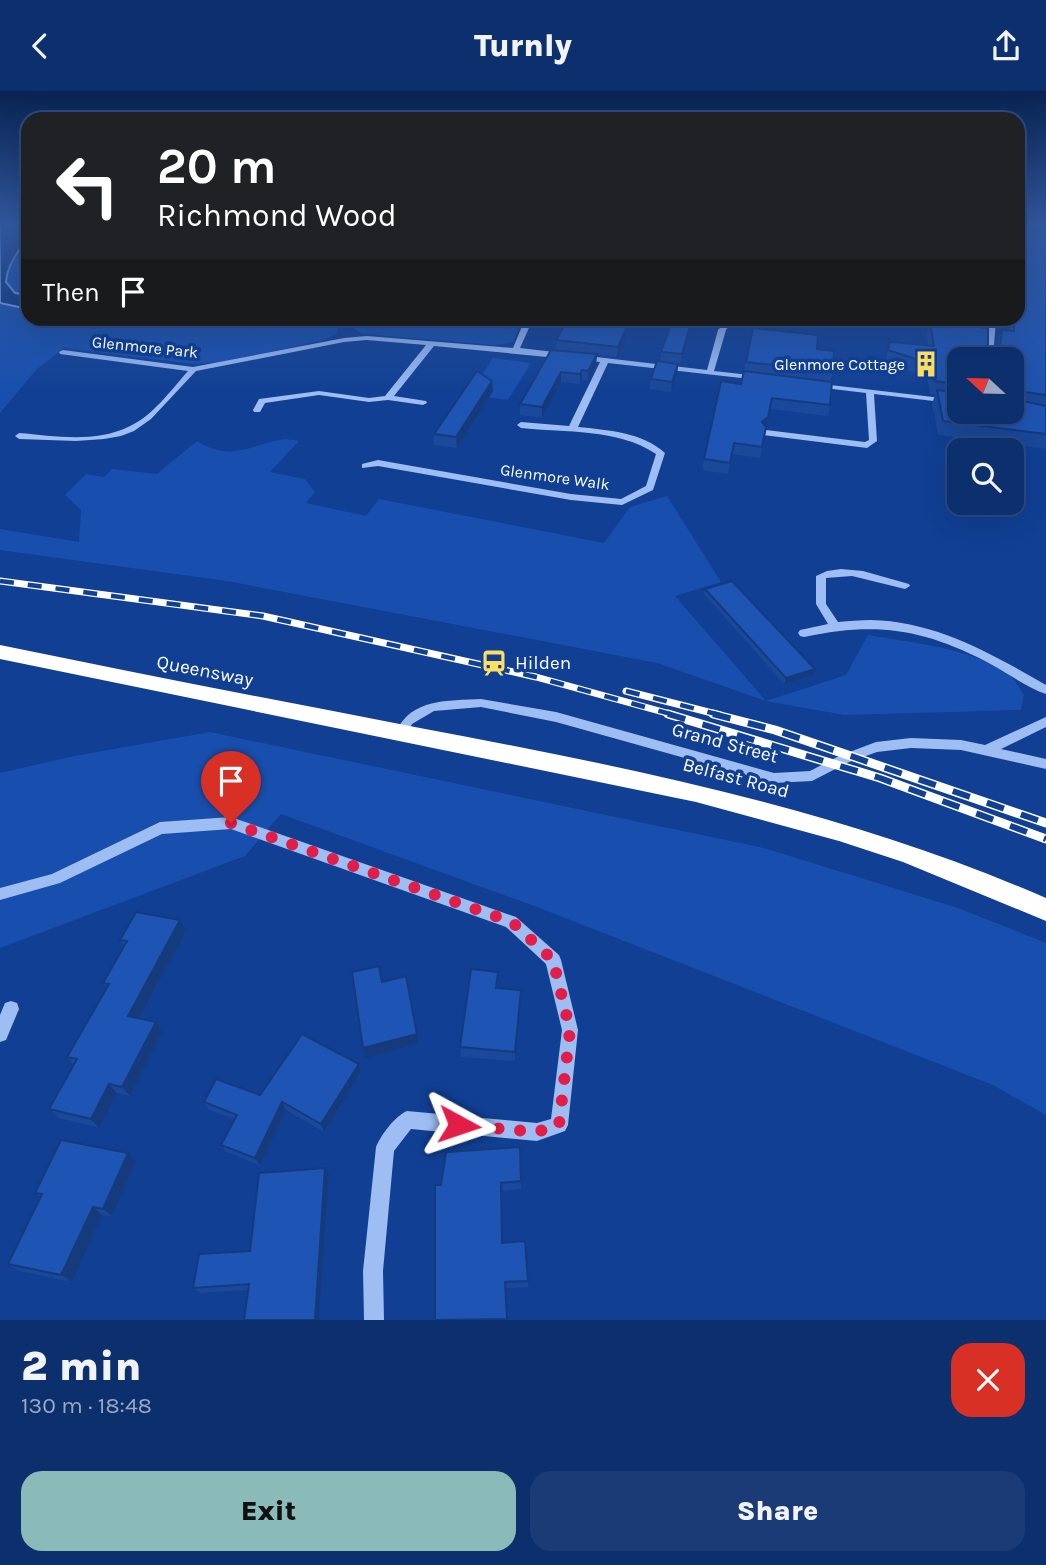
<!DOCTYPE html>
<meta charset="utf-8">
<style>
:root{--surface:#0c2f6e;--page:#1a3b76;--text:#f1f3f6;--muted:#9aa9c2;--line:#2c4a81;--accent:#8bbbb9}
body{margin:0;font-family:Karla,sans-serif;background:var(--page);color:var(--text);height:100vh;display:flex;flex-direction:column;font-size:26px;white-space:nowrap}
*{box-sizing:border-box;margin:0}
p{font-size:23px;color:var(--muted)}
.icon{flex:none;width:38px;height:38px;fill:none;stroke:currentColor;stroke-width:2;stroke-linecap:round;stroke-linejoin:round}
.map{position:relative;height:1229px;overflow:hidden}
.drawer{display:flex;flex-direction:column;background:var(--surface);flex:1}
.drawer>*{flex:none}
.hud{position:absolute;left:21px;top:21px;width:1004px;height:214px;border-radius:21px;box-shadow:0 7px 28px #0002,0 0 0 2px var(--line);background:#202124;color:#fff;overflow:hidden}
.needle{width:46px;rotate:292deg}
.buttons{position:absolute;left:947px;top:256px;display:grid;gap:14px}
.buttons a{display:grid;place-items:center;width:77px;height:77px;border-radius:14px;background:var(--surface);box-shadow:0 7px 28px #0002,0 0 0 2px var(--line);font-size:35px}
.pin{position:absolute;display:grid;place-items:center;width:60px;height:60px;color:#fff;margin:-72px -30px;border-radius:50% 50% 50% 0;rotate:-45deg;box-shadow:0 0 7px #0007}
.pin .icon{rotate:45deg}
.me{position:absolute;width:77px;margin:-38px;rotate:95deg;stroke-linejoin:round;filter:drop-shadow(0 0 5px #0008)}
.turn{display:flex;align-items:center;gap:24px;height:147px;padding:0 21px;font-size:32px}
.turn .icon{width:91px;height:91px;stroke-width:2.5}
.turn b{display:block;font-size:49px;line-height:60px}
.then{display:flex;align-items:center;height:66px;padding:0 21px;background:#0003;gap:14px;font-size:26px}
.round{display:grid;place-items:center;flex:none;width:74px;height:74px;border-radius:21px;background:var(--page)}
.overview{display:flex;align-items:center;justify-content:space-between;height:119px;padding:0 21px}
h1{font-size:42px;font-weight:800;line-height:52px}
.button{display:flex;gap:14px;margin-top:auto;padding:14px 21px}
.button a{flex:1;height:80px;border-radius:21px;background:var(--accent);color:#111;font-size:28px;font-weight:800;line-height:80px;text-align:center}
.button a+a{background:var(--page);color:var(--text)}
header{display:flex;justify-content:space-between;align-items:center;height:91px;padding:0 21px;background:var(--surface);font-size:32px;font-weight:800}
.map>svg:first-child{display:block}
.green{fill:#184fae}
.water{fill:#0a2d6f;stroke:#8fb7f7;stroke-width:2}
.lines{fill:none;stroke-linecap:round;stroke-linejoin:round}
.minor{fill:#9dbdf3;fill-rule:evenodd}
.highway{fill:#fff;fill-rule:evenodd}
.rail-far1-casing{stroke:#fff;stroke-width:7}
.rail-casing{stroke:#fff;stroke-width:9}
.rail-far1{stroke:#103f93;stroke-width:4.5;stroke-dasharray:14;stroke-linecap:butt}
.rail{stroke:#103f93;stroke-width:6;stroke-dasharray:18;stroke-linecap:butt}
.wall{fill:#1a489a;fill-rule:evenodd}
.shaded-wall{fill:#153b7d}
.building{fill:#1e54b3;stroke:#153b7d;stroke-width:2}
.route{stroke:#e11d48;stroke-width:12;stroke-dasharray:0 21.6}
.labels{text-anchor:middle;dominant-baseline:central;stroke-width:7;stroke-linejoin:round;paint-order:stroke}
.far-street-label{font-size:16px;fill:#fff;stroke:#103f93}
.far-poi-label{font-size:16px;fill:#fff;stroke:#103f93;text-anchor:end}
.poi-label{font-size:19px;fill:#fff;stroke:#103f93;text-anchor:start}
.street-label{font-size:19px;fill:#fff;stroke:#103f93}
</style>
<header><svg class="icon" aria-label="back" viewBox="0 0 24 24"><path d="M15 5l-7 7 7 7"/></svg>Turnly<svg class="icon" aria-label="share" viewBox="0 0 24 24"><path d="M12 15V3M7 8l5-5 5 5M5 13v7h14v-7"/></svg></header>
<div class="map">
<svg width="1046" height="1229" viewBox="0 0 1046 1229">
<rect width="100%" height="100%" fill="#103f93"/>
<g class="green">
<polygon points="28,143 28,204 15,202 6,191 6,177"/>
<polygon points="0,212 28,218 28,228 331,228 330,231 339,235 336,243 324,249 223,271 193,273 64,257 36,279 0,322"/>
<polygon points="357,228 522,228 513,251 495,254 363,243 355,238"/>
<polygon points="493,267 531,272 508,309 468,304"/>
<path d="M285,348l14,2 -29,31 35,7 10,13 -9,11 60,13 13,-17 225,44 26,-36 37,-11 54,86 -46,14 91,105 80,-26 22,-40c44,8 100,12 139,38 7,5 12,15 17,22l-3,15 -177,5 -78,-14 -109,-38 -430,-82 -227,-31v-21l79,13 2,-32 -16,-15 21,-21 18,3 8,-8 45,5 40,-33c36,22 54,3 88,-2z"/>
<polygon points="210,641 764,757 958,817 1046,852 1046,1024 993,994 537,816 281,723 245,765 0,857 0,682 74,665"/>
</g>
<path class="water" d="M0,133h28c0,20 -21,36 -22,58l9,11 13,2v14l-28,-6z"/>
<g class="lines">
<g class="minor">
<path d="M525,228h8l-13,29 187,22 11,-40 10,-11h6l-8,11 -12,41 45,5 4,2 -4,2 -151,-17 -30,64c29,3 64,5 87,26l-12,37 -31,15 -51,-5 -193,-34 -16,2v-4l16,-4 193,34 50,5 25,-13 10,-32c-39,-26 -90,-21 -135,-26l-4,-3 4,-3 48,4 31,-64 -166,-16 -40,50 32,5 1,2 -4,2 -35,-5 -19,2 -50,-7 -54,8 -5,9h-6l-1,-2 6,-11 60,-8 50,7 16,-2 41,-51 -59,-5 -23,2 -148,29 -45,48 -17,12 -13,5 -17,3 -28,2 -57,-2 -4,-3 4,-3c35,3 76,10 109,-6 25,-11 42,-36 60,-56l-128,-17 -1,-2 4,-2 130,17 151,-29 23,-2 146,12z"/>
<polygon points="988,228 996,228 993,268 985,268"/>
<polygon points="813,292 959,309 959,313 874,303 877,350 867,357 763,344 762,342 766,339 865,351 869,349 866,302 816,296 812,294"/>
<path d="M841,478l22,2 46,13 1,2 -5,3 -53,-13 -26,2v26l12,18c11,-1 22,-2 33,-2 64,1 121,34 175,65v9c-21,-7 -41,-23 -61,-33 -64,-33 -111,-39 -181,-24l-4,-1 -2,-3 2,-3 28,-6 -12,-20v-28l11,-5z"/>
<path d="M481,608l75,13 218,61 36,-2 29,-15 37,-14 35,-4 50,2 24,5 61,-28v10l-45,22 45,10v10l-85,-19 -50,-2 -34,4 -28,10 -37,19 -38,2 -218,-61 -75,-15 -47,4 -22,13 -6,11h-8l-2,-3c15,-34 52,-31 85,-33z"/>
<path d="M231,726l285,100 43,38 2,5 17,70 -10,95 -3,6 -28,10 -126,-12 -17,22 -11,120 1,49h-20l-1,-49 13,-124c5,-12 19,-31 31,-36l130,12 14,-4 11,-89 -16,-66 -40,-37 -275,-98 -69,5 -102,49 -60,17v-12l52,-14 108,-52z"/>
<polygon points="11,910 17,912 19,918 6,949 0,951 0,924 5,912"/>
</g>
<path class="highway" d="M0,554c140,29 280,56 420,83 214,40 426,83 626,170v23l-143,-59 -64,-21 -143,-39 -696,-143z"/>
<g class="rail-far1-casing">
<g id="rail-far1">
<polyline points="0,490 263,525 536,586 674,624"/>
<polyline points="626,600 720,624"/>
</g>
</g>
<g class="rail-casing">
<g id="rail">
<polyline points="668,623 880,687 1046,748"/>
<polyline points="713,623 775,639 1046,732"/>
</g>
</g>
<use href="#rail-far1" class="rail-far1"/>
<use href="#rail" class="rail"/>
</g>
<g class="wall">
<path d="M1046,142v216l-108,-14 -6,-31 3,-9 -5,-1 -3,-17 -42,-14 5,-21 38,3 -2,-9 4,-13 58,25h8l1,-6 5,-12h7l1,-11h8zM959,268l53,52h-53z"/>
<polygon points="694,228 680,273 678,273 677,283 671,301 650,298 651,288 660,270 661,261"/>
<polygon points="627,236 626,246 617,266 597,264 596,273 588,290 582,289 580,293 561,291 542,327 520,324 520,313 556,259 556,249"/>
<polygon points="753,237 817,258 833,281 830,291 830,314 828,325 770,318 760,367 732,363 728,383 702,379 704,368 741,293"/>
<polygon points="493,300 457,357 434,354 434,343"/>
<polygon points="705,498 813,584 784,593 704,503"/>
<polygon points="186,840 139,928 156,931 162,941 130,1005 117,1002 99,1037 59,1027 49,1018 74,974 67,966 107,898 103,892 124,855 120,849"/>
<polygon points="498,891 498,897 521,909 515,970 461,966 460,956"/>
<polygon points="359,973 361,981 324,1041 286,1019 260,1074 226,1061 221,1054 235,1028 209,1019 204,1011 260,1004"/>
<polygon points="520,1056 521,1098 501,1100 502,1152 528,1190 528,1196 506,1197 507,1229 435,1229 441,1094"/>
<polygon points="128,1062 136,1070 112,1125 102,1124 72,1191 19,1180 8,1173 41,1107 35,1102"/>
<polygon points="329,1084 319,1229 244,1229 248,1199 200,1202 193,1197 250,1160"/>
</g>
<g class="shaded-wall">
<polygon points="692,228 694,228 680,273 682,263"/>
<polygon points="627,236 626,246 617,266 618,256"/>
<polygon points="597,263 596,273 588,290 588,280"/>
<polygon points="678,273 677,283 671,301 672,291"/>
<polygon points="582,279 582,289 580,293 580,283"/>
<polygon points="561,281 561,291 542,327 542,316"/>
<polygon points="492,290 493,300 457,357 456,346"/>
<polygon points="768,326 766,336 762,331"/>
<polygon points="815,578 813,584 784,593 786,587"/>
<polygon points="180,829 186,840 135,935 128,925"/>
<polygon points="521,899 521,909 515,970 515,961"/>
<polygon points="156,931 162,941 130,1005 122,996"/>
<polygon points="417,943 419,952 366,967 363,957"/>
<polygon points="359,973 361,981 324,1041 321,1033"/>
<polygon points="109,993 117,1002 99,1037 91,1028"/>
<polygon points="282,1011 286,1019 260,1074 255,1067"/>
<polygon points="128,1062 136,1070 112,1125 103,1118"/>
<polygon points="325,1077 329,1084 319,1229 315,1229"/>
<polygon points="93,1116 102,1124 72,1191 61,1184"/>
</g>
<g class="building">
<polygon points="1018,138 1046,142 1046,304 1018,300 1014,308 1046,315 1046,343 943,330 937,299 959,302 959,320 1012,320 1012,268 959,268 959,293 935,290 931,273 888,259 890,251 934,255 930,232 988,237 988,257 1000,257 1002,239 1014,240 1014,228 1018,228"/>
<polygon points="673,228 692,228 682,263 661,261"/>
<polygon points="568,229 627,236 618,256 556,249"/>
<polygon points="753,237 818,244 817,258 834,260 833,281 746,271"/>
<polygon points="551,259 597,263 588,280 582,279 580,283 561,281 542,316 520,313"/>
<polygon points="657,270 678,273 672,291 651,288"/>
<polygon points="477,280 492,290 456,346 434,343"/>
<polygon points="744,280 832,291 830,314 772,307 768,326 762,331 766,336 762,356 734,352 730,372 704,368 721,290 741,293"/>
<polygon points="732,490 815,578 786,587 705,498"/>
<polygon points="136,821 180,829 128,925 156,931 122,996 109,993 91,1028 49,1018 77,968 67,966 109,893 103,892 127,850 120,849"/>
<polygon points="379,875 382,891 406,885 417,943 363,957 352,881"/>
<polygon points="471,878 498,881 496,897 521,899 515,961 460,956"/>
<polygon points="302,943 359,973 321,1033 282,1011 255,1067 221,1054 237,1024 204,1011 216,988 260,1004"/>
<polygon points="61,1049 128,1062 103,1118 93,1116 61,1184 8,1173 42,1103 35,1102"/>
<polygon points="520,1056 521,1090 501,1092 502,1152 525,1150 528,1190 505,1191 507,1228 435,1229 435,1094 441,1094 446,1061"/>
<polygon points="325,1077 315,1229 244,1229 249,1193 193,1197 199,1163 250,1160 259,1082"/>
</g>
<linearGradient id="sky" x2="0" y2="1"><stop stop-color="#092351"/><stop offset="0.44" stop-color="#31589e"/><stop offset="1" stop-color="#31589e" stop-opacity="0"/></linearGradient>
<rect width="1046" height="305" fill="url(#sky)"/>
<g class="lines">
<polyline class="route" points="231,732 512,831 553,869 570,939 559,1034 537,1041 459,1034"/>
</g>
<defs>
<g id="building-bare" transform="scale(2.1)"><path d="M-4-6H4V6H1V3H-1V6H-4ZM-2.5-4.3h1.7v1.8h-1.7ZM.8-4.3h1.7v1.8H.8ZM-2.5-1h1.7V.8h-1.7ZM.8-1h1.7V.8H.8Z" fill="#ffde60" stroke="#103f93" stroke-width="2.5" paint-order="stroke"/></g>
<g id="station-bare" transform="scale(2.1)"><path d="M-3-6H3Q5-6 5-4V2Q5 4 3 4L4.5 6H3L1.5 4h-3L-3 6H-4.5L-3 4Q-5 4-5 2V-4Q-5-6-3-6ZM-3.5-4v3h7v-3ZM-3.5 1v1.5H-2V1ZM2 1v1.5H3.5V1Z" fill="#ffde60" stroke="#103f93" stroke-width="2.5" paint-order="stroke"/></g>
</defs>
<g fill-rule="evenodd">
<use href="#building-bare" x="926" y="273"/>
<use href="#station-bare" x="494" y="572"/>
</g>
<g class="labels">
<g class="far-street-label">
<text transform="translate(145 256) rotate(6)">Glenmore Park</text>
<text transform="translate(555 386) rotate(8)">Glenmore Walk</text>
</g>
<g class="far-poi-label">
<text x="905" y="273">Glenmore Cottage</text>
</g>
<g class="poi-label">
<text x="515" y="572">Hilden</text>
</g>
<g class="street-label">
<text transform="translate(205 580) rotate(11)">Queensway</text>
<text transform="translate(725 652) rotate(15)">Grand Street</text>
<text transform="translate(736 687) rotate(15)">Belfast Road</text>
</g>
</g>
</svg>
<div class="buttons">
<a><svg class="needle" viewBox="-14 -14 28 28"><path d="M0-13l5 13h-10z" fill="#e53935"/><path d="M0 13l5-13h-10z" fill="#9aa9c2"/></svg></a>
<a><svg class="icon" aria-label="search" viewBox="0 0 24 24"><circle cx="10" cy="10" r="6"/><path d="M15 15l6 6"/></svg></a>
</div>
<div class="pin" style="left:231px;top:732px;background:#d93025"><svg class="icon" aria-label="arrive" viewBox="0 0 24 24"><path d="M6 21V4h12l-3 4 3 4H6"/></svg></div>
<svg class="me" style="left:459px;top:1034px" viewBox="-20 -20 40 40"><path d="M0-17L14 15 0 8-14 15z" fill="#e11d48" stroke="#fff" stroke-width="4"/></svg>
<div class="hud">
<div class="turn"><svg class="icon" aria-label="left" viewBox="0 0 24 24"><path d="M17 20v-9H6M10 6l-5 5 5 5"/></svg><div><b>20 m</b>Richmond Wood</div></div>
<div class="then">Then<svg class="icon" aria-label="arrive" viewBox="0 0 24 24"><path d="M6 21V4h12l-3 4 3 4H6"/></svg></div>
</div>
</div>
<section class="drawer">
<div class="overview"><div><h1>2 min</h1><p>130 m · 18:48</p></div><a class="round" style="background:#d93025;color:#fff"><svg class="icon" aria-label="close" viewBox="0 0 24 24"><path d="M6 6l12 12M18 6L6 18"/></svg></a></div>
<div class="button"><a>Exit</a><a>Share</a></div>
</section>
